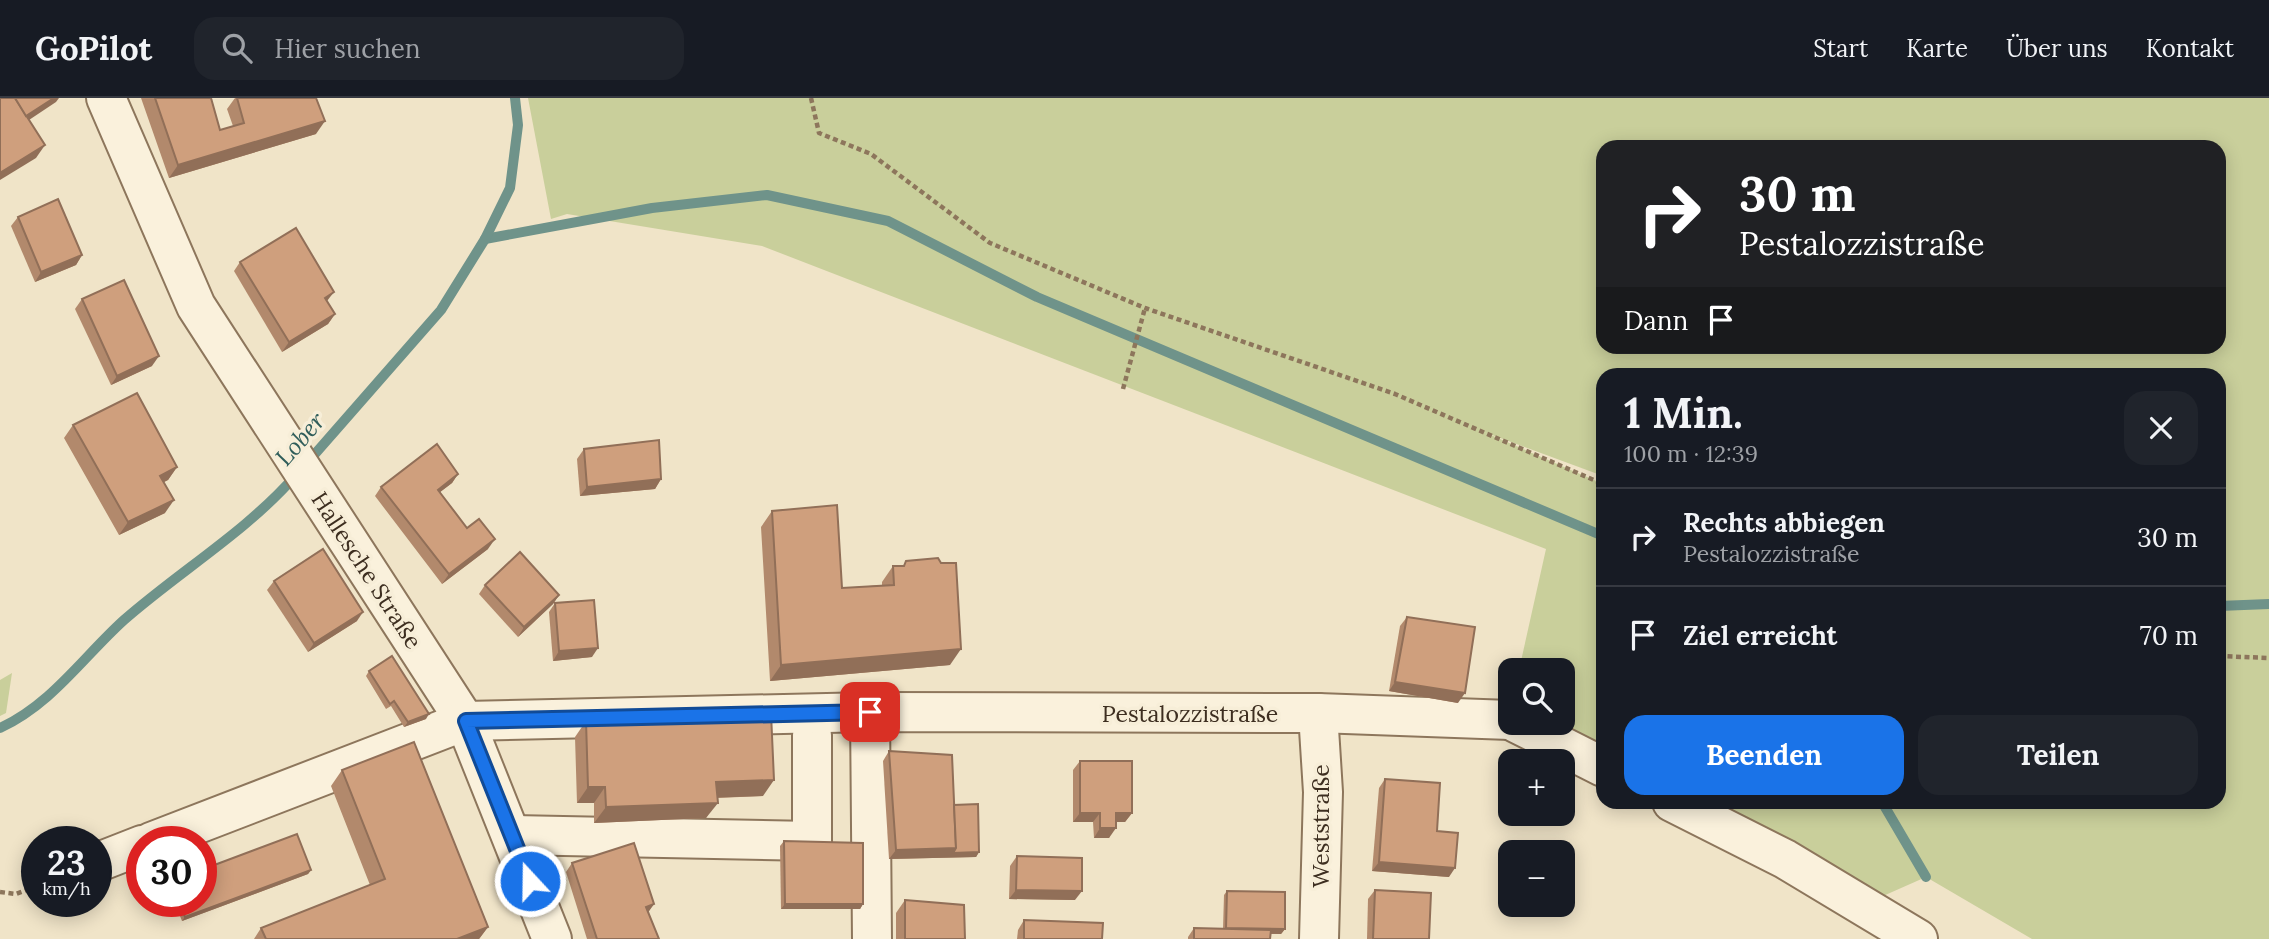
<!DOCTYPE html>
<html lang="de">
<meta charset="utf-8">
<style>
:root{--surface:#171b24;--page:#20242c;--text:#f1f3f6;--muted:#9ea1a6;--line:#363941;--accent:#1a73e8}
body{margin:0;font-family:Lora,serif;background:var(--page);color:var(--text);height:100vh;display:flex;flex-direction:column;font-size:26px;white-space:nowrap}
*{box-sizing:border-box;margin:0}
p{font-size:23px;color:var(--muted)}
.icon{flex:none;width:38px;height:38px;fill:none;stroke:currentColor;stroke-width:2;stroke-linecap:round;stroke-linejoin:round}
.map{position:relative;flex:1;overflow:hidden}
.sheet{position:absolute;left:1596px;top:270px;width:630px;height:441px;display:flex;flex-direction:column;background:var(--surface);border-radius:21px;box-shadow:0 4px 18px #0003}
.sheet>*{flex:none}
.top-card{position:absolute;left:1596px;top:42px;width:630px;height:214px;border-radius:21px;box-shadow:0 4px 18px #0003;background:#202124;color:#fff;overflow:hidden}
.buttons{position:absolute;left:1498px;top:560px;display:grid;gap:14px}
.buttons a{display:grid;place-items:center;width:77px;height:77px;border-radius:14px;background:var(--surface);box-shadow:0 4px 18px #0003;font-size:35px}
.speed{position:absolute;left:21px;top:728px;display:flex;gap:14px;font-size:35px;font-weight:700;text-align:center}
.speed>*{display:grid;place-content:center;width:91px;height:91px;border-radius:50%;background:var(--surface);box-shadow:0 4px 18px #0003;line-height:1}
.speed small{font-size:18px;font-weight:400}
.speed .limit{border:10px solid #d22;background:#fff;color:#111}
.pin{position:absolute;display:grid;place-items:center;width:60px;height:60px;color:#fff;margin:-30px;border-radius:14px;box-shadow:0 4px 10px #0006}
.me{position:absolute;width:77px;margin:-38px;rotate:339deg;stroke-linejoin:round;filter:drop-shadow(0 0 5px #0008)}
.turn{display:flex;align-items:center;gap:24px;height:147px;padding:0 28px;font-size:32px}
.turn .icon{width:91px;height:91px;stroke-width:2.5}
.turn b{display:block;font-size:49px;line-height:60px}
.then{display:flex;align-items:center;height:66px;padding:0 28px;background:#0003;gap:14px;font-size:26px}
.round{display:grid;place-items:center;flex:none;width:74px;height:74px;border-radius:21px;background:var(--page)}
.overview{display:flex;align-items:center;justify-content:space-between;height:119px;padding:0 28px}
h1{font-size:42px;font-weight:800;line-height:52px}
.cta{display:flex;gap:14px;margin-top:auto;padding:14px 28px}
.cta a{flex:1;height:80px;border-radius:21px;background:var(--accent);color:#fff;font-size:28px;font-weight:800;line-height:80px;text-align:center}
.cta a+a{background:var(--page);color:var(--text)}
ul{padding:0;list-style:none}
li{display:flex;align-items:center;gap:21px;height:98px;padding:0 28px;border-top:2px solid var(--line)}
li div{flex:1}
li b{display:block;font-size:26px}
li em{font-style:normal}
header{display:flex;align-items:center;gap:42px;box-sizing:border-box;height:98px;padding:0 35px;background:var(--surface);border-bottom:2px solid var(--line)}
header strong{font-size:33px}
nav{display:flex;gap:38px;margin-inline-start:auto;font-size:24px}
.search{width:490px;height:63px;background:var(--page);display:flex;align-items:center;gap:18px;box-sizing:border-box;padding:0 24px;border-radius:21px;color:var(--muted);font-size:26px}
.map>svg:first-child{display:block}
.green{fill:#c9cf9b;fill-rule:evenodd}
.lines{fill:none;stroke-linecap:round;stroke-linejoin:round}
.stream{stroke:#6f938a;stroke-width:10}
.minor-casing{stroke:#8d765c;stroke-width:42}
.path{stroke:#8d765c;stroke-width:4.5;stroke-dasharray:5 3.5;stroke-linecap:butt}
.minor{stroke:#faf1dc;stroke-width:38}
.wall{fill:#b2896c}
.shaded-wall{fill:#916f58}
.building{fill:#cf9f7d;stroke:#916f58;stroke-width:2}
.route-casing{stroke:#114b97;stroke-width:18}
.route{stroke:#1a73e8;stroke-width:12}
.labels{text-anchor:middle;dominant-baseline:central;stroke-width:7;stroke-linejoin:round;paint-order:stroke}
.street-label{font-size:23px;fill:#3d2e20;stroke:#f7eed8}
.water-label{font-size:24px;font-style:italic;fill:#2f5d5a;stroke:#f7eed8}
</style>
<header>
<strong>GoPilot</strong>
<div class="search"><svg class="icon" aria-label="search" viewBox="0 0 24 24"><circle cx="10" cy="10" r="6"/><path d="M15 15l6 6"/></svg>Hier suchen</div>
<nav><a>Start</a><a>Karte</a><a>Über uns</a><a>Kontakt</a></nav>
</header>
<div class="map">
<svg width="2269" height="841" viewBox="0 0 2269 841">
<rect width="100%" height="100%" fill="#f0e4c8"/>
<g class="green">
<path d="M528,0h1741v841h-237l-106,-62 -52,23 -202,-98h547v-428h-616v102l-119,-44 119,52v283l-87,-44h47v-53h-44l27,-121 -784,-303 -195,-32 -16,5zM1603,49h616v199h-616z"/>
<polygon points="12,575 6,615 0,618 0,582"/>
</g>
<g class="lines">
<g class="stream">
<polyline points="485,141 652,110 767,97 888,123 1037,199 1603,438"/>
<polyline points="307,365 441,212 485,141 510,90 518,27 515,0"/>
<polyline points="2219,508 2269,506"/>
<path d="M0,630c52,-24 83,-71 124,-108 57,-50 122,-88 172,-145"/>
<polyline points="1882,704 1926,779"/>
</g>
<g class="minor-casing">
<g id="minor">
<polyline points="106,0 196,208 465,623 552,841"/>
<polyline points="870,614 872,841"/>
<polyline points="1318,615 1323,694 1319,841"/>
<polyline points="1516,625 1603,669"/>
<polyline points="1672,704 1785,761 1918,841"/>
<polyline points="513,737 812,743 812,637"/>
<polyline points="151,744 465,623 870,614 1318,615 1510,622"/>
<polyline points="96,765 142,747"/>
</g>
</g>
<g class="path">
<polyline points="811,0 819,35 871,56 990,145 1145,210 1395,296 1603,386"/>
<polyline points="1123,291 1145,210"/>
<polyline points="2219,558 2269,560"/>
<polyline points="0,794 16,796 37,788"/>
</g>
<use href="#minor" class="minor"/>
</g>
<g class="wall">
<polygon points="141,0 211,0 220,32 233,28 227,11 235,0 316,0 316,36 169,80"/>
<polygon points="18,119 82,157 76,167 35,184 11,128"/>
<polygon points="240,164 327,203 335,216 328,226 282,254 234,173"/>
<polygon points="82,201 152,268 111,287 75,211"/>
<polygon points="73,327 177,369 168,382 163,384 165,415 119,437 64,340"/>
<polygon points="584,351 661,381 655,391 580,398 577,361"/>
<polygon points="458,376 452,385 440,394 467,430 488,451 442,486 375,398 381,389"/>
<polygon points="772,413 842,490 882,487 882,484 893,468 903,468 906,463 950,567 770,583 761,429"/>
<polygon points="274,483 357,523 308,554 267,492"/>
<polygon points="485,487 559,497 553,506 518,539 479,496"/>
<polygon points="555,505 592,559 553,563 549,514"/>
<polygon points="1407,519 1458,605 1389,593 1400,528"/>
<polygon points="369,573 426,621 404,629 391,608 386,611 366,578"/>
<polygon points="586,623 763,698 717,700 706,720 594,725 594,705 577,705 575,639"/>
<polygon points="889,653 954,707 979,754 976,759 889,761 883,663"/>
<polygon points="1080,663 1132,715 1125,724 1116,724 1109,740 1094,740 1093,724 1073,724 1073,672"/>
<polygon points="342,672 488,829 479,841 254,841 261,830 370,787 331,688"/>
<polygon points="1385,681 1437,733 1449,779 1372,773 1379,690"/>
<polygon points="784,743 863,806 860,811 781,811 780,748"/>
<polygon points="1017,758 1075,802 1009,801 1010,768"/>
<polygon points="572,765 654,806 648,814 659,841 587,841 566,774"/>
<polygon points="311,772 308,776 182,823 174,803 201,803"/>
<polygon points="1375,792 1429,841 1367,841 1368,801"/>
<polygon points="1227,793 1285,831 1281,836 1270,836 1270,841 1188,841 1188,839 1194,830 1223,831 1224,797"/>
<polygon points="905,802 965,841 896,841 896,815"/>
<polygon points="1024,822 1102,841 1017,841 1018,832"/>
</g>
<g class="shaded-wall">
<polygon points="54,0 59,0 56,4 17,30 23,20"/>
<polygon points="325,23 316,36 169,80 178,67"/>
<polygon points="45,47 36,60 0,82 0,75"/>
<polygon points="82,157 76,167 35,184 41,174"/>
<polygon points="334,194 327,203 325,200"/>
<polygon points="335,216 328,226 282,254 289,244"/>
<polygon points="159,258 152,268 111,287 117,278"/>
<polygon points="177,369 168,382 151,391 160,378"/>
<polygon points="458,376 452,385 431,401 438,392"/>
<polygon points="661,381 655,391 580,398 587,389"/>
<polygon points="174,402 165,415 119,437 128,424"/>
<polygon points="495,441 488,451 442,486 449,476"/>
<polygon points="559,497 553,506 518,539 524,529"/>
<polygon points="363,514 357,523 308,554 314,545"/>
<polygon points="598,550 592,559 553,563 559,553"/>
<polygon points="961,551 950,567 770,583 781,567"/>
<polygon points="1395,584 1465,595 1458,605 1389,593"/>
<polygon points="429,616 426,621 404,629 408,624"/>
<polygon points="774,682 763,698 705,700 716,684"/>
<polygon points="588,689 605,689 594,705 577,705"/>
<polygon points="718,705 706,720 594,725 606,709"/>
<polygon points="1080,715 1100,715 1093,724 1073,724"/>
<polygon points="1116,715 1132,715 1125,724 1109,724"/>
<polygon points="1100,730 1116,730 1109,740 1094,740"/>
<polygon points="956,750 979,754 976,759 889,761 896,752"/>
<polygon points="1379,764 1455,770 1449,779 1372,773"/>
<polygon points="311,772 308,776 182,823 185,819"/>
<polygon points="1016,792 1082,793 1075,802 1009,801"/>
<polygon points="654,806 647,816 646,809"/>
<polygon points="785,806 863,806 860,811 781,811"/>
<polygon points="488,829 479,841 457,841"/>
<polygon points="1226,830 1285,831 1281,836 1223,835"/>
</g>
<g class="building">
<polygon points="0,0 15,0 45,47 0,75"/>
<polygon points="15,0 54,0 26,18"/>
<polygon points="155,0 211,0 220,32 244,25 237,0 316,0 325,23 178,67"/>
<polygon points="58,101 82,157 41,174 18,119"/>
<polygon points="296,130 334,194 325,200 335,216 289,244 240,164"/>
<polygon points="124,182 159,258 117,278 82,201"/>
<polygon points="137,295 177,369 160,378 174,402 128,424 73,327"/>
<polygon points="659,342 661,381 587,389 584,351"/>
<polygon points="437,346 458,376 438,392 467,430 479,421 495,441 449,476 381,389"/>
<polygon points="837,407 842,490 894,487 893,468 904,468 906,463 938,460 941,465 956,465 961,551 781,567 772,413"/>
<polygon points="323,451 363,514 314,545 274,483"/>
<polygon points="520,454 559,497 524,529 485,487"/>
<polygon points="594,502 598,550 559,553 555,505"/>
<polygon points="1407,519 1475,529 1465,595 1395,584"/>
<polygon points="392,558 429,616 408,624 394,603 390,606 369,573"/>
<polygon points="771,615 774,682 716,684 718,705 606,709 605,689 588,689 586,623"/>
<polygon points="414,644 488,829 457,841 266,841 261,830 385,781 342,672"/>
<polygon points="889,653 952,657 956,750 896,752"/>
<polygon points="1080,663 1132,663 1132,715 1116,715 1116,730 1100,730 1100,715 1080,715"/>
<polygon points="1385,681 1440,685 1437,733 1458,735 1455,770 1379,764"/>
<polygon points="978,706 979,754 953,755 956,750 954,707"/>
<polygon points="297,736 311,772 185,819 179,803 201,803 201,772"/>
<polygon points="784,743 863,745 863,806 785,806"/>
<polygon points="634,745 654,806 646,809 659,841 597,841 572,765"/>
<polygon points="1017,758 1082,760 1082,793 1016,792"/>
<polygon points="1375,792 1431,795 1429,841 1373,841"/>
<polygon points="1227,793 1285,794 1285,831 1226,830"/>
<polygon points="905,802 964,807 965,841 905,841"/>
<polygon points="1024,822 1103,825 1102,841 1024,841"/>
<polygon points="1194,830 1271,832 1270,841 1194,841"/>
</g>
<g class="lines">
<g class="route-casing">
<polyline id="route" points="530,783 466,623 870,614"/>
</g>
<use href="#route" class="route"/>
</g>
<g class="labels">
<g class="street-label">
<text transform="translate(367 472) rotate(57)">Hallesche Straße</text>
<text x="1190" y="615">Pestalozzistraße</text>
<text transform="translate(1320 728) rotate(-90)">Weststraße</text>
</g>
<g class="water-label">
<text transform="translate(300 341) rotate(-49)">Lober</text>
</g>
</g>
</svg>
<div class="buttons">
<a><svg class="icon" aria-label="search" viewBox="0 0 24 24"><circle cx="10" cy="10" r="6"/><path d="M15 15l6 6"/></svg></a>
<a>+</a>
<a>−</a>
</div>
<div class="speed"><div>23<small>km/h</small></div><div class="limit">30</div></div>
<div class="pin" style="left:870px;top:614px;background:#d93025"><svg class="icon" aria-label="arrive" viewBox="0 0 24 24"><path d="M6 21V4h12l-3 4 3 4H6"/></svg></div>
<svg class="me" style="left:530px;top:783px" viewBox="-20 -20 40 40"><circle r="17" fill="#1a73e8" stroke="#fff" stroke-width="3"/><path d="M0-11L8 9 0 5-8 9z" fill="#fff"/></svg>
<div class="top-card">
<div class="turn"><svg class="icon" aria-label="right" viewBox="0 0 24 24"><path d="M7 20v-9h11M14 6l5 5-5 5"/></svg><div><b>30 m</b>Pestalozzistraße</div></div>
<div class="then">Dann<svg class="icon" aria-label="arrive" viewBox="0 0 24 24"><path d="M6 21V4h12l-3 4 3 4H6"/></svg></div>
</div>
<section class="sheet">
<div class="overview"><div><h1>1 Min.</h1><p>100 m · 12:39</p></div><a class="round"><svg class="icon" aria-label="close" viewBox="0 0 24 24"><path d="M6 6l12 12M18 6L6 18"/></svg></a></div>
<ul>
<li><svg class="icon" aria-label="right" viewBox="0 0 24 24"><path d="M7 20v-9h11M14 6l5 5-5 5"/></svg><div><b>Rechts abbiegen</b><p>Pestalozzistraße</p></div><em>30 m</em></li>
<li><svg class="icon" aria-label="arrive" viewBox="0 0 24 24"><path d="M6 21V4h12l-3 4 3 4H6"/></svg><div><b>Ziel erreicht</b></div><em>70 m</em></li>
</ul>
<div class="cta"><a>Beenden</a><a>Teilen</a></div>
</section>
</div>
